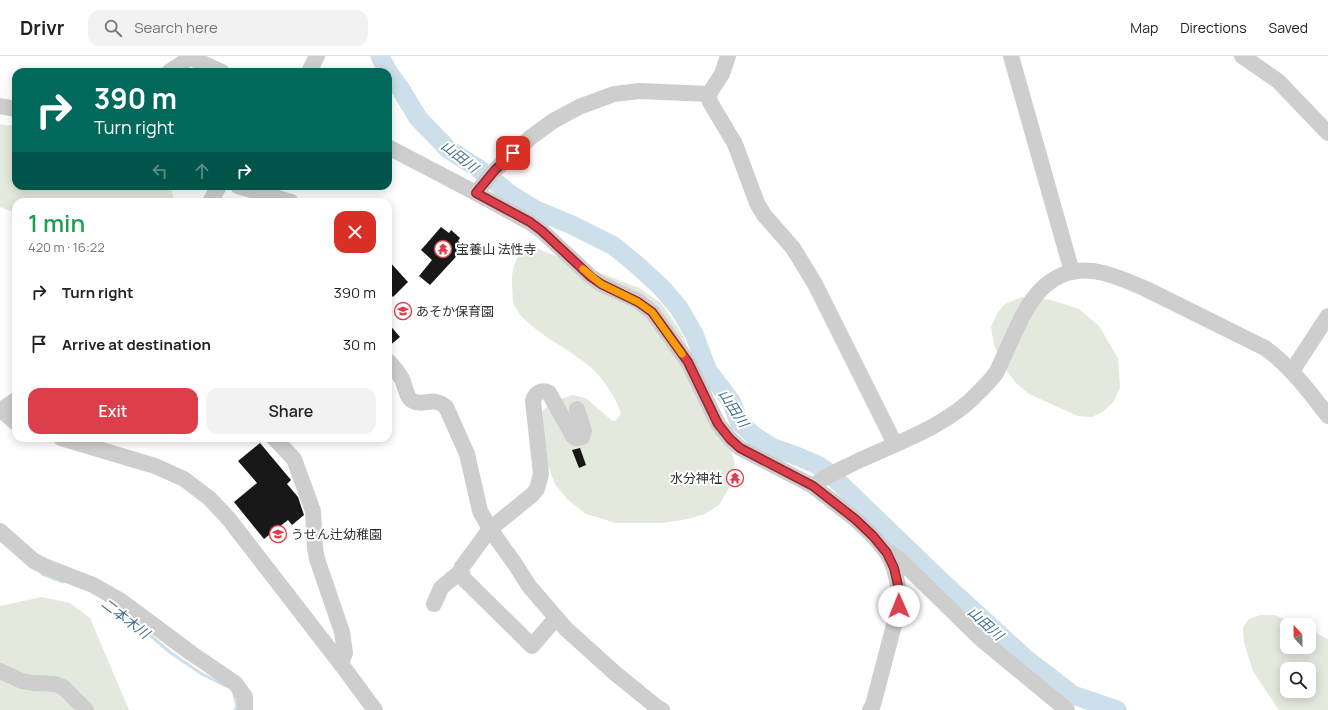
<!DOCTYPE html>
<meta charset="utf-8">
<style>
:root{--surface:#fff;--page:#f2f2f2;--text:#222;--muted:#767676;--line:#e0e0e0;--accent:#dc3e4b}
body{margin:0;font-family:Manrope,"Noto Sans JP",sans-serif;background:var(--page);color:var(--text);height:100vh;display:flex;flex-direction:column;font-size:15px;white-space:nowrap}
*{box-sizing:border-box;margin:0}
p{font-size:13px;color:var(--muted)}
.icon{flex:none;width:22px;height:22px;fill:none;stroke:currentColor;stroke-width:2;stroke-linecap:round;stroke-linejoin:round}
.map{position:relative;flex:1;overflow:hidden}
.sheet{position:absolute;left:12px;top:142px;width:380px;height:244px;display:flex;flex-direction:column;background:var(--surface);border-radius:12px;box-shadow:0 2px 10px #0003}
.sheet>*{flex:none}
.top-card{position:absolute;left:12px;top:12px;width:380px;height:122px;border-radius:12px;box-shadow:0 2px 10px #0003;background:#00695c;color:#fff;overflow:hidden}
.needle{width:26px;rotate:338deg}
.fabs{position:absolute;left:1280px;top:562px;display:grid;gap:8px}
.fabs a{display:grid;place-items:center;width:36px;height:36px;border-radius:8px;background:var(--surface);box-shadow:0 2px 10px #0003;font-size:20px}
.pin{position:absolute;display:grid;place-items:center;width:34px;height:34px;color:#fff;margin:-17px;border-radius:8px;box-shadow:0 2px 6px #0006}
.me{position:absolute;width:44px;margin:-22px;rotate:359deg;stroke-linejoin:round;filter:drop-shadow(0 0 3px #0008)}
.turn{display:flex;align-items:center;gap:14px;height:84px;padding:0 16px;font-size:18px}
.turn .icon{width:52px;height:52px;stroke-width:2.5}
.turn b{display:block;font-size:28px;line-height:34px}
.lanes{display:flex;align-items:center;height:38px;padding:0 16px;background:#0003;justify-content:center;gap:20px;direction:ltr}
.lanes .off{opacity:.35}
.round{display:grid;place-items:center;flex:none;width:42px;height:42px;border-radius:12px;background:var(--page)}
.summary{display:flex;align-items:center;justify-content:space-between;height:68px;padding:0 16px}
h1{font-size:24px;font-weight:600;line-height:30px;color:#1e9e55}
.primary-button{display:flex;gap:8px;margin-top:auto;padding:8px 16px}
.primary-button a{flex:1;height:46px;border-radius:12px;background:var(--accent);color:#fff;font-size:16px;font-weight:600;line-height:46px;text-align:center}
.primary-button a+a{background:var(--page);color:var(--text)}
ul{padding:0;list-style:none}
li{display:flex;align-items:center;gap:12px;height:52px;padding:0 16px}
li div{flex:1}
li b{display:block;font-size:15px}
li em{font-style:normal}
header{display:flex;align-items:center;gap:24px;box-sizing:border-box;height:56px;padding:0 20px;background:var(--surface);border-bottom:1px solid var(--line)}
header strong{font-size:19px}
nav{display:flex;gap:22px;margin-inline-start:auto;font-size:14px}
.search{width:280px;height:36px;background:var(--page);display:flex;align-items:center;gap:10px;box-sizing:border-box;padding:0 14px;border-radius:12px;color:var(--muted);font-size:15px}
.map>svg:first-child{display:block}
.green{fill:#e4e9dd;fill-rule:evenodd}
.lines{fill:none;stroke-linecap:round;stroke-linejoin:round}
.stream{stroke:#cddfeb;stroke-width:3}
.river{stroke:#cddfeb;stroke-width:19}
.building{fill:#181818}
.minor{stroke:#cecece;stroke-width:16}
.route-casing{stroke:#8f2831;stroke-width:10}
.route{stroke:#dc3e4b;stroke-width:7}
.slow{stroke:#f59e0b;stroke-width:7}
.labels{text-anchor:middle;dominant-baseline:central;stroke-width:4;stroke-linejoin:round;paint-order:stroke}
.poi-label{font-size:13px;fill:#313131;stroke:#fff;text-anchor:start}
.water-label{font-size:14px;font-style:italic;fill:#42728f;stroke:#fff}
</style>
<header>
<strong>Drivr</strong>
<div class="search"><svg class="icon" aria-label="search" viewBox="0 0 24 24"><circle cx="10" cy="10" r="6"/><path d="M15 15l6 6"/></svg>Search here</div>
<nav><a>Map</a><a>Directions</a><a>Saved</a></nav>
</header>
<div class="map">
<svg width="1328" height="654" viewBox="0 0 1328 654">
<rect width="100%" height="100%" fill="#fff"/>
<g class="green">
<polygon points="0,68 16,70 16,130 170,130 175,146 16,146 16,157 0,151"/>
<path d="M524,191h9l106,41 22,15 20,29 50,116 4,18 -6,22 -10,17 -14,9 -17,5 -25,4h-47l-30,-9 -18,-14 -13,-16 -9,-23 -9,-31 6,-20 15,-10 14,-5 14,3 26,23h4l5,-8c-7,-19 -20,-39 -37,-51 -20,-16 -59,-34 -70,-57 -2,-5 -1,-13 -2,-18 -1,-17 3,-27 12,-40z"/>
<polygon points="1022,241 1051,244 1079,253 1099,270 1118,302 1120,331 1114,345 1104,355 1092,361 1078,360 1029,338 1016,327 1004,311 994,289 991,271 998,256 1005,248"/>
<polygon points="42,541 70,547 90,562 129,654 0,654 0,550"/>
<path d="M1260,559h15l23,10h-11v22h22v-17l19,9v71h-48l-2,-1 -25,-38 -9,-28 -1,-16 6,-8zM1287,613h22v22h-22z"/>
</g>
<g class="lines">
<g class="stream">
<polyline points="42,518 63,526"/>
<polyline points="118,552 171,597 202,618 228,631"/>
<polyline points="234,639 237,650 235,654"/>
</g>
<g class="river">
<polyline points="380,0 388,16"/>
<polyline points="388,16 400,32 418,62 448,93 479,113 510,138 536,154 572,169 614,190 638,210 661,231 679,252 694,278 708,315 731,345 739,366 753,379 771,391 794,399 818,409 829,417 940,524 1025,602 1073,639 1117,654"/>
</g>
</g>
<g class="building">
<polygon points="441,171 449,177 451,174 460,182 458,185 465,191 430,229 419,220 432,204 421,194"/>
<polygon points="388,204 408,226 393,241 388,236"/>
<polygon points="388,267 400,281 388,291"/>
<polygon points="260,387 291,424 287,428 298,441 304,459 292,469 288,464 264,483 234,446 257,427 238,405"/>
<polygon points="580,392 586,409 579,412 572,394"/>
</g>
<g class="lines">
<g class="minor">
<polyline points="187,0 222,16"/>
<polyline points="728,0 722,18 709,38 710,46 735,88 757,147 764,159 793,192 815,228 895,388"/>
<polyline points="1011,0 1072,216"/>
<polyline points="1242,0 1278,25 1328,77"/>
<polyline points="169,16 184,6 187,0"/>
<polyline points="309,16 317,0"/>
<polyline points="0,50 16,53"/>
<polyline points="388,91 476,137 529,166 542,175 591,221 601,228 638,245 652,256 688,306 718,368 730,383 740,392 813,430 855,463 873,480 887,497 894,512 900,538 899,550 873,649 870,654"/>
<polyline points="238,130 291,146"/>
<polyline points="476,137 495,114 531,81 553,65 579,51 614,38 640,35 709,38"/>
<polyline points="210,146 219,130"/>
<path d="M388,305c5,5 10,11 14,18 3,6 4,19 11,22 11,6 19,-6 33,6l21,47 13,57 10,18 25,35 14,22 37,43 50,45 42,34 4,2"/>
<polyline points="1292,315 1328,260"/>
<polyline points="0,353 16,367"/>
<polyline points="1,354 16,344"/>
<polyline points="61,382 155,410 184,423 209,442 228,462 341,608 375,654"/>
<polyline points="274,382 294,403 313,455 315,492 317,503 342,576 345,597 341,608"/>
<path d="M813,430c13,-11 30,-17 45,-25 41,-19 89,-35 120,-68 6,-6 13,-13 18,-20 3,-5 5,-11 8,-17 14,-29 25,-67 58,-81 29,-12 58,3 84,14l119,59c25,18 44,43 63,68"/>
<polyline points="0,475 34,505 44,510 93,529 121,545 191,597 235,627 245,641 245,654"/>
<polyline points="887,497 891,497 902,506 981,583 1067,654"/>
<polyline points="434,548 441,532 461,515"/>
<path d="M556,562l-24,28 -68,-67 -3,-8 1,-4 28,-38 42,-34 5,-6 4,-15 -8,-73c2,-8 8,-12 16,-8l24,43 3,2 6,-1 2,-6 -7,-22"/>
<polyline points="0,615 22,625 33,627 55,628 63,631 86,654"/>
</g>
</g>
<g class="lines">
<g class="route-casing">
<polyline id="route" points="513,97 495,114 476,137 530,166 542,175 591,221 601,228 638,246 652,256 688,306 718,368 730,383 740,392 813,430 855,463 873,480 887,497 894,512 900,538 899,550"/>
</g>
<use href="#route" class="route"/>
<polyline class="slow" points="583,213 601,228 638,246 652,256 682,298"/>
</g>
<defs>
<g id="temple-ring" transform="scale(0.9)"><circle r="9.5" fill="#fff" stroke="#dc3e4b" stroke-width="1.5"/><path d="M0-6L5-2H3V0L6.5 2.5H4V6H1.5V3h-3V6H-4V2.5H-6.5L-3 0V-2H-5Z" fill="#dc3e4b"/></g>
<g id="school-ring" transform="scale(0.9)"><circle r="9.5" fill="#fff" stroke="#dc3e4b" stroke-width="1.5"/><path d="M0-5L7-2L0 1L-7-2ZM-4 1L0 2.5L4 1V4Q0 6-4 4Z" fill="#dc3e4b"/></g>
</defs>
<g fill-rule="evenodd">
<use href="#temple-ring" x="443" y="193"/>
<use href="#school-ring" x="403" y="255"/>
<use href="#temple-ring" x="735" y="422"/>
<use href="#school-ring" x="278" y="478"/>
</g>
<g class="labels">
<g class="poi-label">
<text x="456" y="193">宝養山 法性寺</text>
<text x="416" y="255">あそか保育園</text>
<text x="722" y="422" text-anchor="end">水分神社</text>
<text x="291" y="478">うせん辻幼稚園</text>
</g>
<g class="water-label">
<text transform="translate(460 100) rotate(38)">山田川</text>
<text transform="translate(734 352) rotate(57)">山田川</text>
<text transform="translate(126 562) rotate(37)">二本木川</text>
<text transform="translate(986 567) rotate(42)">山田川</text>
</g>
</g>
</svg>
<div class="fabs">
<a><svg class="needle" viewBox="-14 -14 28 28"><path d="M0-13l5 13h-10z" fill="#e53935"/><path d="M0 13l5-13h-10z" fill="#767676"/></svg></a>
<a><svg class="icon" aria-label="search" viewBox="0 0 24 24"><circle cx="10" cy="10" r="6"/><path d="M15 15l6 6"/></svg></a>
</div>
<div class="pin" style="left:513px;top:97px;background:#d93025"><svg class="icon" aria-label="arrive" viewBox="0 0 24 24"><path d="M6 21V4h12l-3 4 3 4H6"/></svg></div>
<svg class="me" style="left:899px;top:550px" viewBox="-20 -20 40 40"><circle r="19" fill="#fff"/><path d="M0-13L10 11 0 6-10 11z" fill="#dc3e4b"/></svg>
<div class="top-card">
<div class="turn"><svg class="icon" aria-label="right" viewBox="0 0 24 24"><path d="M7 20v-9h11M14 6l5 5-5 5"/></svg><div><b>390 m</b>Turn right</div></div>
<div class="lanes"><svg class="icon off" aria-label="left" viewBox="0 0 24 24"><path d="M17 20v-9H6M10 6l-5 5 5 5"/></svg><svg class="icon off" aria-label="ahead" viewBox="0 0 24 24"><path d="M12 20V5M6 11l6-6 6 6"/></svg><svg class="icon" aria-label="right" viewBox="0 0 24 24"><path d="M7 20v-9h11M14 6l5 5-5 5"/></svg></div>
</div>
<section class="sheet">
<div class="summary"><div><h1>1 min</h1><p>420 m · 16:22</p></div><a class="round" style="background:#d93025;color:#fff"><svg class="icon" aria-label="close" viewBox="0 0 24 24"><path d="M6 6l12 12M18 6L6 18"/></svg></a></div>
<ul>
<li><svg class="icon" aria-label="right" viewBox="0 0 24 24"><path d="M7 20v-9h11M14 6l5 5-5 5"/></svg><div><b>Turn right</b></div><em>390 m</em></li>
<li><svg class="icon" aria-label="arrive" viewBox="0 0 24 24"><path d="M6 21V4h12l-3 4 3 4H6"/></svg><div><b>Arrive at destination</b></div><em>30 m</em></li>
</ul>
<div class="primary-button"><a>Exit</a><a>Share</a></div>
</section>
</div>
